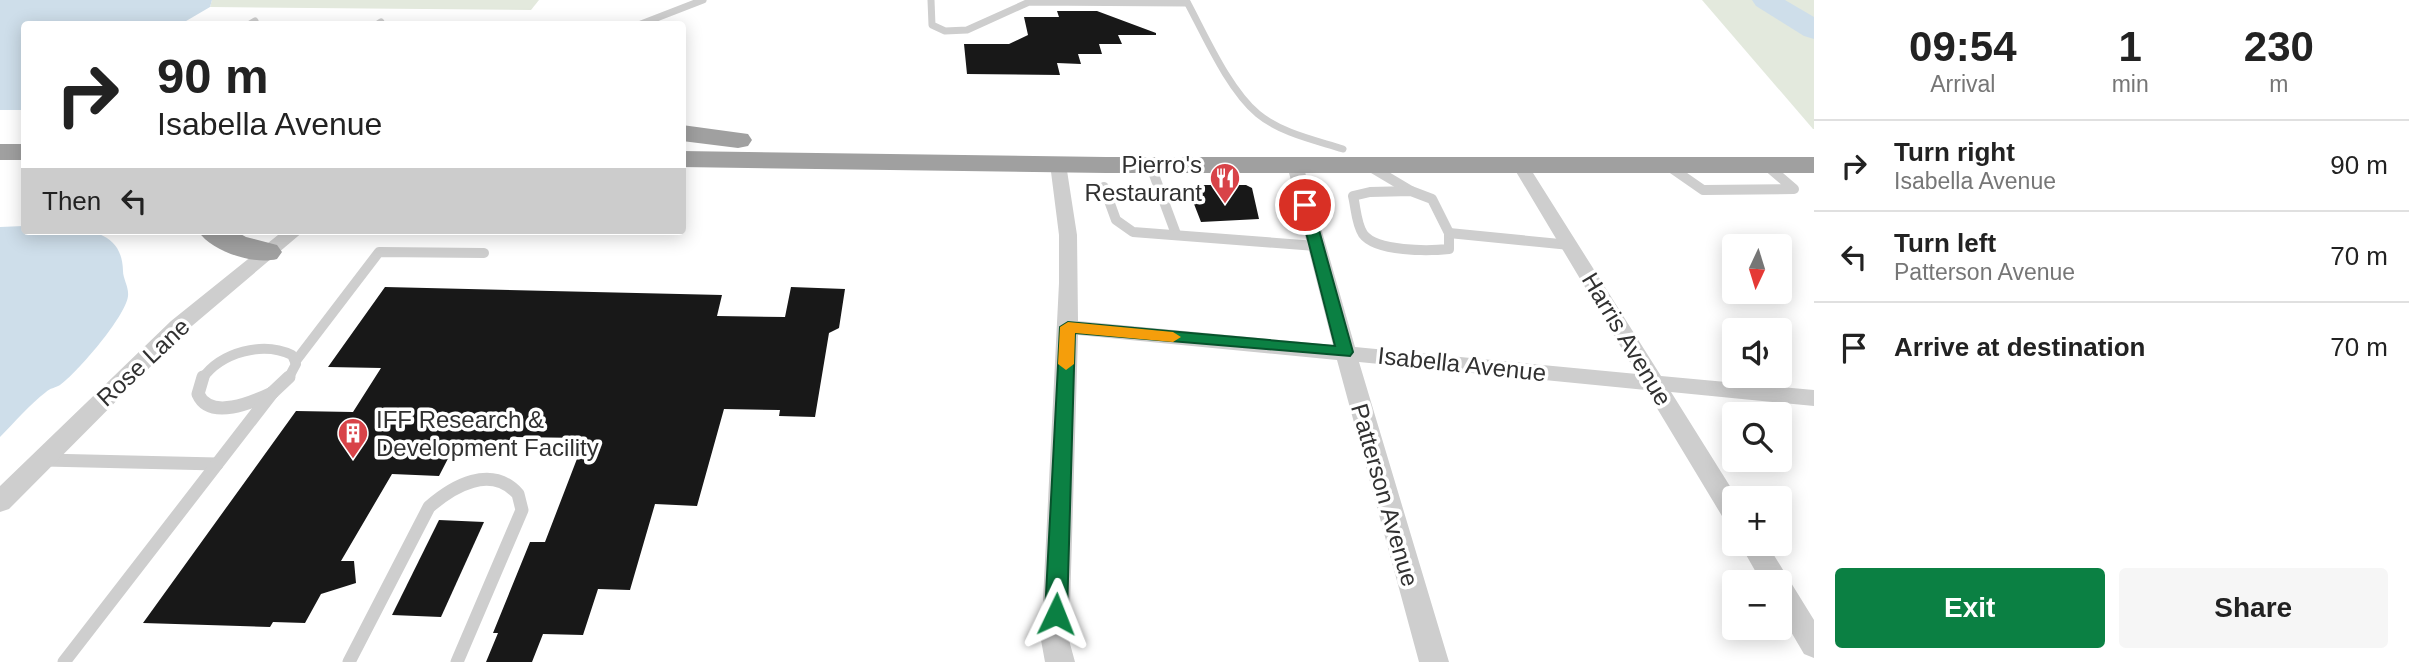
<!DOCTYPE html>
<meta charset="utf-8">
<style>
:root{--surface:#fff;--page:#f6f6f6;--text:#222;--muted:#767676;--line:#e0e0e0;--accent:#0b8043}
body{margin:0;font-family:Arial,sans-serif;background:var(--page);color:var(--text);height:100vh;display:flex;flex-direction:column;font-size:26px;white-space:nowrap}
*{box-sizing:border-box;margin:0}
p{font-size:23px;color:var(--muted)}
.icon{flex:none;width:38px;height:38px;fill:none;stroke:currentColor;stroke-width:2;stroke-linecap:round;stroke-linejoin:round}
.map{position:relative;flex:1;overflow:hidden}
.drawer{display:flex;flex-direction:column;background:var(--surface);width:595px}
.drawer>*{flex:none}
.hud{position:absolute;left:21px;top:21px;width:665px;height:214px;border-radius:7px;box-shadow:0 4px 18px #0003;background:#fff;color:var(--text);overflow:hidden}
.needle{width:46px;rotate:184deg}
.tools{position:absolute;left:1722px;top:234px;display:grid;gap:14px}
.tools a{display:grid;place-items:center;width:70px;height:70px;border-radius:7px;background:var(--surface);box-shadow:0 4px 18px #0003;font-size:35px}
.pin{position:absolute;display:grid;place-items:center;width:60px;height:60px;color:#fff;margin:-30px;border:4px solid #fff;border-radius:50%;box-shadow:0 2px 7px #0007}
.me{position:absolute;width:77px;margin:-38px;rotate:2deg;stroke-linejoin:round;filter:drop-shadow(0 0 5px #0008)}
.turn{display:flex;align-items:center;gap:24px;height:147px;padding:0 21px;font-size:32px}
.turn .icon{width:91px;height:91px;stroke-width:2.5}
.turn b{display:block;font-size:49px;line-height:60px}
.then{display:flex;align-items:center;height:66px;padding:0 21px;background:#0003;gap:14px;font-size:26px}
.eta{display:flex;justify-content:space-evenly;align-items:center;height:119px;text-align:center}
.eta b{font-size:42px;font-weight:700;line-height:49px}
.button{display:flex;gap:14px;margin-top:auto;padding:14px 21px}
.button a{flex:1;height:80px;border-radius:7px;background:var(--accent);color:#fff;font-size:28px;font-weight:700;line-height:80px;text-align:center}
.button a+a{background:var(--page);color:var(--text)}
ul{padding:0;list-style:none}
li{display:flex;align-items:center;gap:21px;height:91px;padding:0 21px;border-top:2px solid var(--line)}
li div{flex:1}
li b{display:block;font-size:26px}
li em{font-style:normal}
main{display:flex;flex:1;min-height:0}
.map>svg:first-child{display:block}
.green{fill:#e3e9dd}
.water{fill:#cedeea}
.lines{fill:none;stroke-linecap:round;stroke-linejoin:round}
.river{fill:#cedeea;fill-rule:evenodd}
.building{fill:#181818}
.service-far2{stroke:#cecece;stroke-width:7}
.service-far1{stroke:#cecece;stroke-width:10}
.service{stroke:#cecece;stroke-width:13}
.minor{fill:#cecece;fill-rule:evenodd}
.trunk{fill:#a0a0a0;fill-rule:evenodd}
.route{fill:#0b8043;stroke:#07532c;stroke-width:2}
.slow{fill:#f59e0b}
.labels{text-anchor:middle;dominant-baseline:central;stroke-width:7;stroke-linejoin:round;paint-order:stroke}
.poi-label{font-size:24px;fill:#313131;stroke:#fff;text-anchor:end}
.street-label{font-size:24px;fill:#313131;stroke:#fff}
</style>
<main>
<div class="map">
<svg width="1814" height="662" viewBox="0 0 1814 662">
<rect width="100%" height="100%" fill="#fff"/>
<g class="green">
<polygon points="212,0 539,0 531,10 210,7"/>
<polygon points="1702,0 1814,0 1814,129 1813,129"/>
</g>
<g class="water">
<polygon points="0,0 212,0 210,7 181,24 24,24 24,110 0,110"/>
<path d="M24,226v5c38,0 98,-13 99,40 0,8 6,16 5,25 -2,20 -51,77 -68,89 -5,3 -10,3 -14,7 -17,13 -31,30 -46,45v-210z"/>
</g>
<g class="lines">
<polygon class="river" points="1752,0 1785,0 1814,17 1814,39 1804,36 1756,6"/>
</g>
<g class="building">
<polygon points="1057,11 1097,11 1156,33 1156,35 1118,35 1122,44 1099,44 1102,54 1078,54 1081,64 1057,63 1060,75 967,74 964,44 1009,44 1028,35 1024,17 1059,17"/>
<polygon points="1197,185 1246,185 1252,188 1259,219 1201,222 1189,191 1200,191"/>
<polygon points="385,287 722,295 717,316 785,317 791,287 845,289 839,328 829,333 815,417 779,416 780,410 724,409 697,506 655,504 630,590 598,589 583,635 543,634 532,662 486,662 498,633 493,633 530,542 545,542 585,438 512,437 508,446 455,445 439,476 392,474 341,561 354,561 356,583 321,594 305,623 273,622 270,627 143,623 296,411 353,412 381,368 328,367"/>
<polygon points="439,520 484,522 441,617 392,615"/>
</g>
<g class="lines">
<g class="service-far2">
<polyline points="931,0 932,25 945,31 967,30 1029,2 1187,3"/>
<path d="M1186,0c19,35 42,89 72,114 23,19 57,26 85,35"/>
<polyline points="250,24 255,21"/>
<polyline points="378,24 381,22"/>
<polyline points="641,24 703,0"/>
</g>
<g class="service-far1">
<polyline points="1150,164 1176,234"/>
<polyline points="1667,165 1703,190 1794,189 1766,165"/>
<polyline points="1369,166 1411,191"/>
<polyline points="1104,187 1116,220 1133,232 1316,246"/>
<path d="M1411,191l21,8 17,34v16c-20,2 -73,3 -86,-15 -7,-11 -7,-26 -10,-38l17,-4z"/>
<polyline points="1449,233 1570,245"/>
<polyline points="295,362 379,252 484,253"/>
<path d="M202,379c19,-27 61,-38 90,-24l4,9 -8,15"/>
</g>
<g class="service">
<path d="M203,377l-5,17c12,27 55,8 74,-1"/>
<polyline points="272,393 289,377"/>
<polyline points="45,460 217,464"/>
<polyline points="64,662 272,393"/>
<path d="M349,662l80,-155c24,-21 62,-43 89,-13l4,16 -65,152"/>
</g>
<g class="minor">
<polygon points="1058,159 1066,164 1077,235 1078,321 1333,345 1287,165 1295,160 1303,165 1355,347 1637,374 1512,165 1520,160 1528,165 1661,376 1814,390 1814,406 1671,392 1738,499 1734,499 1734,524 1725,521 1646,390 1359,362 1449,662 1419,662 1337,360 1078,335 1069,640 1075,662 1045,662 1041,640 1059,283 1059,235 1050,164"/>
<polygon points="283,231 304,231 186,331 9,509 0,512 0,486 171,321"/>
<polygon points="1740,544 1767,544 1814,620 1814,658 1804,654 1780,613 1780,583 1762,583"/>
</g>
<g class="trunk">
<polygon points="682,125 748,134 752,140 748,146 738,148 682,141"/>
<rect x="0" y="144" width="24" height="16"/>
<polygon points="682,151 1106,157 1814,157 1814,173 1106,173 682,167"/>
<path d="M198,231h37l11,6 31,8 5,7 -5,7c-23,6 -65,-7 -79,-28z"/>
</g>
</g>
<polygon class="route" points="1305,201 1312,205 1353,352 1350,356 1075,333 1067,614 1064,620 1056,623 1049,620 1045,614 1060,327 1068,322 1335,346 1299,205"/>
<polygon class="slow" points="1068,322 1173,332 1181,337 1173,342 1075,333 1074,364 1066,370 1058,364 1060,327"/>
<defs>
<g id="restaurant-pin" transform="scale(1.575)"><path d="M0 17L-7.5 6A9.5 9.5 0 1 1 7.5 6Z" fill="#d84348" stroke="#fff"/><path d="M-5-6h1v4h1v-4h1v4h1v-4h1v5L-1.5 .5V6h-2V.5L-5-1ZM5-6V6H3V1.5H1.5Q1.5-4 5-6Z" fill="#fff"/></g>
<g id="building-pin" transform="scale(1.575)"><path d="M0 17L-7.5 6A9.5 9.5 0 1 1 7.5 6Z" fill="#d84348" stroke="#fff"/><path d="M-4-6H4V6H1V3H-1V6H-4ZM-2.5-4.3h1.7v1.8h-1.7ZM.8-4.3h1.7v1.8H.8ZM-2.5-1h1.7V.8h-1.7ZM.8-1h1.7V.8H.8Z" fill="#fff"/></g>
</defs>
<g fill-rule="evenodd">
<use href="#restaurant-pin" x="1225" y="178"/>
<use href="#building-pin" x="353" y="433"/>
</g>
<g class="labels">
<g class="poi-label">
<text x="1202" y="164">Pierro's<tspan x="1202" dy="28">Restaurant</tspan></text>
<text x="376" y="419" text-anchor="start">IFF Research &amp;<tspan x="376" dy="28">Development Facility</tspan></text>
</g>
<g class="street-label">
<text transform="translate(1627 339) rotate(59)">Harris Avenue</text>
<text transform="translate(143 362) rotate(-43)">Rose Lane</text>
<text transform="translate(1462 364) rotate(6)">Isabella Avenue</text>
<text transform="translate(1385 495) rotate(74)">Patterson Avenue</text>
</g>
</g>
</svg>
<div class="tools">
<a><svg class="needle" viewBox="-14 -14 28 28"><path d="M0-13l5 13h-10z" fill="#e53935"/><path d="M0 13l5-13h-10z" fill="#767676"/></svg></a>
<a><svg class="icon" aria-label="sound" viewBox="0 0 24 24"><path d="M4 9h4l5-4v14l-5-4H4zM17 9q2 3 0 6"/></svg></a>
<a><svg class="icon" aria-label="search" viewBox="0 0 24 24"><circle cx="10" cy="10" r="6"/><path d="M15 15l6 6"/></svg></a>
<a>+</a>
<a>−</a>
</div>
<div class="pin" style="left:1305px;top:205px;background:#d93025"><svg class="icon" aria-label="arrive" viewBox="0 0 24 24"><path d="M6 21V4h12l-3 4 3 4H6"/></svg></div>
<svg class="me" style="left:1056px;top:614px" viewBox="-20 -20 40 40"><path d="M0-17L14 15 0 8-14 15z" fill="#0b8043" stroke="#fff" stroke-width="4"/></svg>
<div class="hud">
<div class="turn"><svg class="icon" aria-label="right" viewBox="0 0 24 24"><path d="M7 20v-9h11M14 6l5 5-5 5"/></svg><div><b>90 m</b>Isabella Avenue</div></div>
<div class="then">Then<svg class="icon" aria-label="left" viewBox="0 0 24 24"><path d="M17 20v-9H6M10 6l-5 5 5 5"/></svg></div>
</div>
</div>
<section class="drawer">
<div class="eta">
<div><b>09:54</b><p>Arrival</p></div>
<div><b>1</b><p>min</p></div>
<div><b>230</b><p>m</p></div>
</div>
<ul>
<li><svg class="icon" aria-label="right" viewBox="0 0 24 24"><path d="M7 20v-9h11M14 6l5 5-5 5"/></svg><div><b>Turn right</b><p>Isabella Avenue</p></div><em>90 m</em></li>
<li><svg class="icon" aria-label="left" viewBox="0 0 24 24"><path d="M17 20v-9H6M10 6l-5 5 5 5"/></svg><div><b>Turn left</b><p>Patterson Avenue</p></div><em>70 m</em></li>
<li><svg class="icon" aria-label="arrive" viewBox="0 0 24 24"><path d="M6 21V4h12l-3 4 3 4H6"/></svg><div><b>Arrive at destination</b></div><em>70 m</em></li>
</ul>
<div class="button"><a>Exit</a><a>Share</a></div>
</section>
</main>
